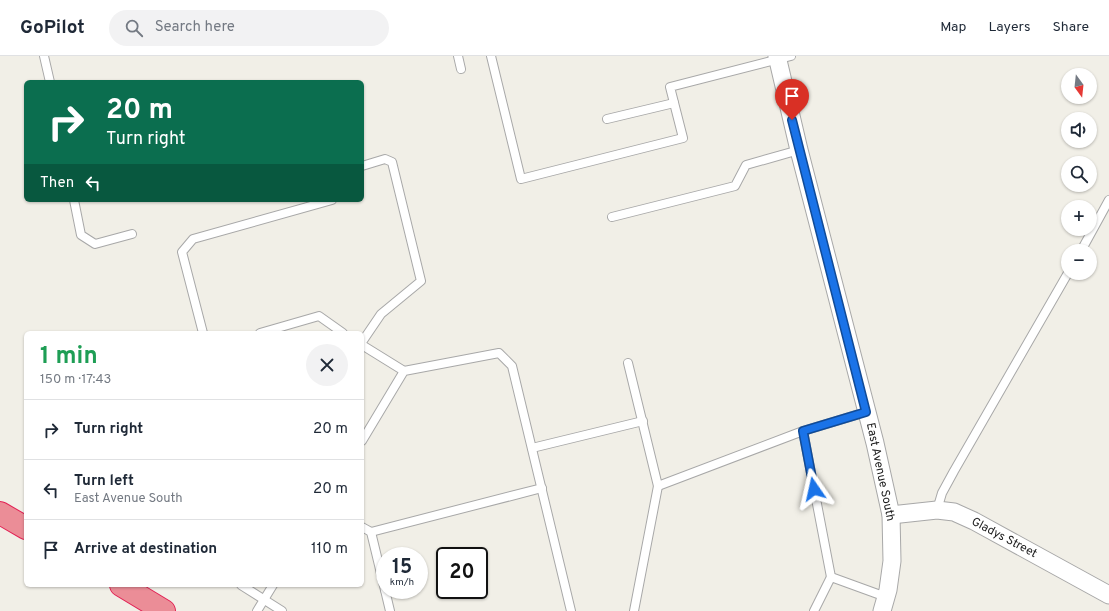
<!DOCTYPE html>
<meta charset="utf-8">
<style>
:root{--surface:#fff;--page:#f2f2f3;--text:#1f2937;--muted:#747a83;--line:#e0e1e3}
body{margin:0;font-family:Overpass,sans-serif;background:var(--page);color:var(--text);height:100vh;display:flex;flex-direction:column;font-size:15px;white-space:nowrap}
*{box-sizing:border-box;margin:0}
p{font-size:13px;color:var(--muted)}
.icon{flex:none;width:22px;height:22px;fill:none;stroke:currentColor;stroke-width:2;stroke-linecap:round;stroke-linejoin:round}
.map{position:relative;flex:1;overflow:hidden}
.side{position:absolute;left:24px;top:275px;width:340px;height:256px;display:flex;flex-direction:column;background:var(--surface);border-radius:6px;box-shadow:0 1px 3px #0004}
.side>*{flex:none}
.banner{position:absolute;left:24px;top:24px;width:340px;height:122px;border-radius:6px;box-shadow:0 1px 3px #0004;background:#0b6e4f;color:#fff;overflow:hidden}
.needle{width:26px;rotate:165deg}
.fabs{position:absolute;left:1061px;top:12px;display:grid;gap:8px}
.fabs a{display:grid;place-items:center;width:36px;height:36px;border-radius:50%;background:var(--surface);box-shadow:0 1px 3px #0004;font-size:20px}
.speed{position:absolute;left:376px;top:491px;display:flex;gap:8px;font-size:20px;font-weight:700;text-align:center}
.speed>*{display:grid;place-content:center;width:52px;height:52px;border-radius:50%;background:var(--surface);box-shadow:0 1px 3px #0004;line-height:1}
.speed small{font-size:10px;font-weight:400}
.speed .limit{border:2px solid #111;border-radius:6px;background:#fff;color:#111}
.pin{position:absolute;display:grid;place-items:center;width:34px;height:34px;color:#fff;margin:-41px -17px;border-radius:50% 50% 50% 0;rotate:-45deg;box-shadow:0 0 4px #0007}
.pin .icon{rotate:45deg}
.me{position:absolute;width:44px;margin:-22px;rotate:349deg;stroke-linejoin:round;filter:drop-shadow(0 0 3px #0008)}
.turn{display:flex;align-items:center;gap:14px;height:84px;padding:0 16px;font-size:18px}
.turn .icon{width:52px;height:52px;stroke-width:2.5}
.turn b{display:block;font-size:28px;line-height:34px}
.then{display:flex;align-items:center;height:38px;padding:0 16px;background:#0003;gap:8px;font-size:15px}
.round{display:grid;place-items:center;flex:none;width:42px;height:42px;border-radius:21px;background:var(--page)}
.headline{display:flex;align-items:center;justify-content:space-between;height:68px;padding:0 16px}
h1{font-size:24px;font-weight:700;line-height:30px;color:#1e9e55}
ul{padding:0;list-style:none}
li{display:flex;align-items:center;gap:12px;height:60px;padding:0 16px;border-top:1px solid var(--line)}
li div{flex:1}
li b{display:block;font-size:15px}
li em{font-style:normal}
header{display:flex;align-items:center;gap:24px;box-sizing:border-box;height:56px;padding:0 20px;background:var(--surface);border-bottom:1px solid var(--line)}
header strong{font-size:19px}
nav{display:flex;gap:22px;margin-inline-start:auto;font-size:14px}
.search{width:280px;height:36px;background:var(--page);display:flex;align-items:center;gap:10px;box-sizing:border-box;padding:0 14px;border-radius:22px;color:var(--muted);font-size:15px}
.map>svg:first-child{display:block}
.lines{fill:none;stroke-linecap:round;stroke-linejoin:round}
.lane-casing{stroke:#a8a8a8;stroke-width:10}
.street-casing{stroke:#a8a8a8;stroke-width:19}
.highway-casing{stroke:#e22255;stroke-width:24}
.lane{stroke:#fff;stroke-width:8}
.street{stroke:#fff;stroke-width:17}
.highway{stroke:#eb8d97;stroke-width:22}
.route-casing{stroke:#114b97;stroke-width:10}
.route{stroke:#1a73e8;stroke-width:7}
.labels{text-anchor:middle;dominant-baseline:central;stroke-width:3.5;stroke-linejoin:round;paint-order:stroke}
.street-label{font-size:12px;fill:#212121;stroke:#fff}
</style>
<header>
<strong>GoPilot</strong>
<div class="search"><svg class="icon" aria-label="search" viewBox="0 0 24 24"><circle cx="10" cy="10" r="6"/><path d="M15 15l6 6"/></svg>Search here</div>
<nav><a>Map</a><a>Layers</a><a>Share</a></nav>
</header>
<div class="map">
<svg width="1109" height="555" viewBox="0 0 1109 555">
<rect width="100%" height="100%" fill="#f1efe7"/>
<g class="lines">
<g class="lane-casing">
<g id="lane">
<polyline points="44,0 50,26"/>
<polyline points="458,0 461,13"/>
<polyline points="491,0 521,123 683,82 670,31 791,0"/>
<polyline points="607,63 674,47"/>
<polyline points="362,110 385,103 392,106 421,225 381,258 362,286"/>
<polyline points="74,144 81,179 95,188 132,178"/>
<polyline points="612,161 735,130 746,109 799,94"/>
<polyline points="1081,195 1109,144"/>
<polyline points="203,277 182,196 193,183 332,144"/>
<polyline points="260,277 319,260 343,277"/>
<polyline points="362,289 404,315"/>
<polyline points="628,307 658,430 803,375"/>
<polyline points="362,385 404,315 499,297 512,310 571,555"/>
<polyline points="532,392 643,365"/>
<polyline points="937,454 942,437 954,415 1068,217"/>
<polyline points="362,471 371,476 385,534"/>
<polyline points="371,476 542,432"/>
<polyline points="831,521 803,375 866,356"/>
<polyline points="241,529 282,555"/>
<polyline points="385,534 390,555"/>
<polyline points="257,555 273,529"/>
<polyline points="634,555 658,430"/>
<polyline points="814,555 831,521 886,541"/>
</g>
</g>
<g class="street-casing">
<g id="street">
<polyline points="777,0 799,94 875,387 891,459 892,505 888,534 882,555"/>
<polyline points="891,459 937,454 954,456 974,465 1109,539"/>
</g>
</g>
<g class="highway-casing">
<g id="highway">
<polyline points="0,457 26,472"/>
<polyline points="121,529 164,555"/>
</g>
</g>
<use href="#lane" class="lane"/>
<use href="#street" class="street"/>
<use href="#highway" class="highway"/>
</g>
<g class="lines">
<g class="route-casing">
<polyline id="route" points="792,64 866,356 803,375 814,433"/>
</g>
<use href="#route" class="route"/>
</g>
<g class="labels">
<g class="street-label">
<text transform="translate(880 416) rotate(78)">East Avenue South</text>
<text transform="translate(1004 482) rotate(28)">Gladys Street</text>
</g>
</g>
</svg>
<div class="fabs">
<a><svg class="needle" viewBox="-14 -14 28 28"><path d="M0-13l5 13h-10z" fill="#e53935"/><path d="M0 13l5-13h-10z" fill="#747a83"/></svg></a>
<a><svg class="icon" aria-label="sound" viewBox="0 0 24 24"><path d="M4 9h4l5-4v14l-5-4H4zM17 9q2 3 0 6"/></svg></a>
<a><svg class="icon" aria-label="search" viewBox="0 0 24 24"><circle cx="10" cy="10" r="6"/><path d="M15 15l6 6"/></svg></a>
<a>+</a>
<a>−</a>
</div>
<div class="speed"><div>15<small>km/h</small></div><div class="limit">20</div></div>
<div class="pin" style="left:792px;top:64px;background:#d93025"><svg class="icon" aria-label="arrive" viewBox="0 0 24 24"><path d="M6 21V4h12l-3 4 3 4H6"/></svg></div>
<svg class="me" style="left:814px;top:433px" viewBox="-20 -20 40 40"><path d="M0-17L14 15 0 8-14 15z" fill="#1a73e8" stroke="#fff" stroke-width="4"/></svg>
<div class="banner">
<div class="turn"><svg class="icon" aria-label="right" viewBox="0 0 24 24"><path d="M7 20v-9h11M14 6l5 5-5 5"/></svg><div><b>20 m</b>Turn right</div></div>
<div class="then">Then<svg class="icon" aria-label="left" viewBox="0 0 24 24"><path d="M17 20v-9H6M10 6l-5 5 5 5"/></svg></div>
</div>
<section class="side">
<div class="headline"><div><h1>1 min</h1><p>150 m · 17:43</p></div><a class="round"><svg class="icon" aria-label="close" viewBox="0 0 24 24"><path d="M6 6l12 12M18 6L6 18"/></svg></a></div>
<ul>
<li><svg class="icon" aria-label="right" viewBox="0 0 24 24"><path d="M7 20v-9h11M14 6l5 5-5 5"/></svg><div><b>Turn right</b></div><em>20 m</em></li>
<li><svg class="icon" aria-label="left" viewBox="0 0 24 24"><path d="M17 20v-9H6M10 6l-5 5 5 5"/></svg><div><b>Turn left</b><p>East Avenue South</p></div><em>20 m</em></li>
<li><svg class="icon" aria-label="arrive" viewBox="0 0 24 24"><path d="M6 21V4h12l-3 4 3 4H6"/></svg><div><b>Arrive at destination</b></div><em>110 m</em></li>
</ul>
</section>
</div>
